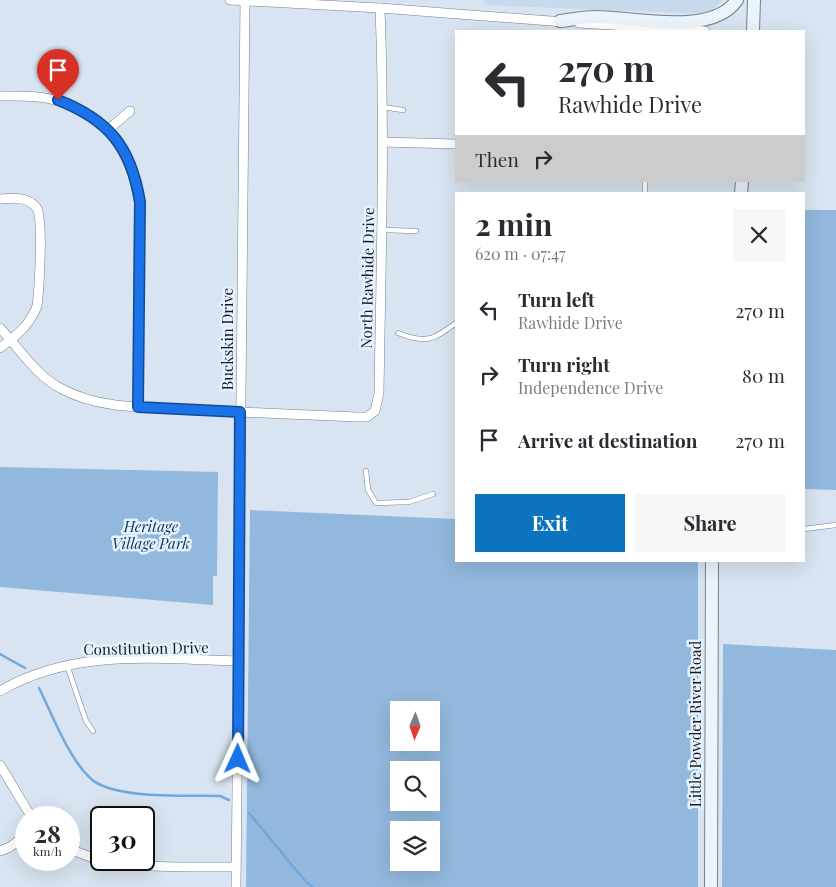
<!DOCTYPE html>
<meta charset="utf-8">
<style>
:root{--surface:#fff;--page:#f7f7f7;--text:#2b2b33;--muted:#7c7c81;--accent:#0c73bf}
body{margin:0;font-family:"Playfair Display",serif;background:var(--page);color:var(--text);height:100vh;display:flex;flex-direction:column;font-size:19px;white-space:nowrap}
*{box-sizing:border-box;margin:0}
p{font-size:16px;color:var(--muted)}
.icon{flex:none;width:28px;height:28px;fill:none;stroke:currentColor;stroke-width:2;stroke-linecap:round;stroke-linejoin:round}
.map{position:relative;flex:1;overflow:hidden}
.panel{position:absolute;left:455px;top:192px;width:350px;height:370px;display:flex;flex-direction:column;background:var(--surface);border-radius:0px;box-shadow:0 5px 20px #0002}
.panel>*{flex:none}
.hud{position:absolute;left:455px;top:30px;width:350px;height:152px;border-radius:0px;box-shadow:0 5px 20px #0002;background:#fff;color:var(--text);overflow:hidden}
.needle{width:32px;rotate:182deg}
.buttons{position:absolute;left:390px;top:701px;display:grid;gap:10px}
.buttons a{display:grid;place-items:center;width:50px;height:50px;border-radius:0px;background:var(--surface);box-shadow:0 5px 20px #0002;font-size:25px}
.speed{position:absolute;left:15px;top:806px;display:flex;gap:10px;font-size:25px;font-weight:700;text-align:center}
.speed>*{display:grid;place-content:center;width:65px;height:65px;border-radius:50%;background:var(--surface);box-shadow:0 5px 20px #0002;line-height:1}
.speed small{font-size:12px;font-weight:400}
.speed .limit{border:2px solid #111;border-radius:8px;background:#fff;color:#111}
.pin{position:absolute;display:grid;place-items:center;width:42px;height:42px;color:#fff;margin:-51px -21px;border-radius:50% 50% 50% 0;rotate:-45deg;box-shadow:0 0 5px #0007}
.pin .icon{rotate:45deg}
.me{position:absolute;width:55px;margin:-28px;rotate:1deg;stroke-linejoin:round;filter:drop-shadow(0 0 4px #0008)}
.turn{display:flex;align-items:center;gap:18px;height:105px;padding:0 20px;font-size:22px}
.turn .icon{width:65px;height:65px;stroke-width:2.5}
.turn b{display:block;font-size:35px;line-height:42px}
.then{display:flex;align-items:center;height:48px;padding:0 20px;background:#0003;gap:10px;font-size:19px}
.round{display:grid;place-items:center;flex:none;width:52px;height:52px;border-radius:0px;background:var(--page)}
.head{display:flex;align-items:center;justify-content:space-between;height:85px;padding:0 20px}
h1{font-size:30px;font-weight:700;line-height:38px}
.primary-button{display:flex;gap:10px;margin-top:auto;padding:10px 20px}
.primary-button a{flex:1;height:58px;border-radius:0px;background:var(--accent);color:#fff;font-size:20px;font-weight:700;line-height:58px;text-align:center}
.primary-button a+a{background:var(--page);color:var(--text)}
ul{padding:0;list-style:none}
li{display:flex;align-items:center;gap:15px;height:65px;padding:0 20px}
li div{flex:1}
li b{display:block;font-size:19px}
li em{font-style:normal}
.map>svg:first-child{display:block}
.built{fill:#c7d9ec}
.green{fill:#92b8dd;fill-rule:evenodd}
.lines{fill:none;stroke-linecap:round;stroke-linejoin:round}
.stream{stroke:#71a9df;stroke-width:2.5}
.lane-casing{stroke:#75808c;stroke-width:5.5}
.street-casing{stroke:#75808c;stroke-width:10}
.secondary-casing{stroke:#75808c;stroke-width:14}
.lane{stroke:#fff;stroke-width:4.5}
.street{stroke:#fff;stroke-width:9}
.secondary{stroke:#ebf3fb;stroke-width:12}
.route-casing{stroke:#114b97;stroke-width:12}
.route{stroke:#1a73e8;stroke-width:9}
.labels{text-anchor:middle;dominant-baseline:central;stroke-width:5;stroke-linejoin:round;paint-order:stroke}
.street-label{font-size:15px;fill:#14191d;stroke:#e5f1fe}
.park-label{font-size:15px;font-style:italic;fill:#0b3558;stroke:#e5f1fe}
</style>
<div class="map">
<svg width="836" height="887" viewBox="0 0 836 887">
<rect width="100%" height="100%" fill="#d8e4f1"/>
<polygon class="built" points="484,0 723,0 709,14 485,5"/>
<g class="green">
<polygon points="804,210 836,210 836,490 804,489"/>
<polygon points="0,467 218,472 217,576 213,576 213,605 0,587"/>
<path d="M250,510l206,9v42h242v326h-452zM399,710h32v32h-32zM399,770h32v32h-32zM399,830h32v32h-32z"/>
<polygon points="723,644 836,650 836,887 722,887"/>
</g>
<g class="lines">
<g class="stream">
<polyline points="0,654 25,668"/>
<path d="M39,688c14,28 29,69 51,90 23,22 99,17 130,18l9,4"/>
<polyline points="249,813 306,882 313,887"/>
</g>
<g class="lane-casing">
<g id="lane">
<polyline points="382,107 403,110"/>
<polyline points="645,194 645,181"/>
<polyline points="382,230 416,231"/>
<path d="M398,333c28,11 35,7 58,-10"/>
<polyline points="366,471 368,490 376,503 409,502 433,494"/>
<polyline points="804,529 836,525"/>
<polyline points="67,665 86,721 93,731"/>
</g>
</g>
<g class="street-casing">
<g id="street">
<polyline points="230,0 380,8 564,22"/>
<polyline points="579,23 705,31"/>
<path d="M0,96c19,0 39,-1 58,5 49,13 74,52 81,101l-1,205"/>
<polyline points="109,129 130,111"/>
<polyline points="382,142 456,144"/>
<path d="M0,199c13,-1 26,-3 36,8 8,9 3,84 1,99 -7,19 -21,30 -37,42"/>
<path d="M0,328c20,21 35,47 62,61 39,21 88,18 131,21 55,2 109,5 164,7h10l8,-6 4,-18c2,-128 6,-257 1,-385"/>
<path d="M0,691c74,-43 156,-32 239,-30"/>
<polyline points="0,765 32,818"/>
<path d="M69,848c45,24 116,18 167,19"/>
<polyline points="0,851 10,847 26,835"/>
<polyline points="236,887 245,0"/>
</g>
</g>
<g class="secondary-casing">
<g id="secondary">
<path d="M560,21c11,-1 23,-4 35,-4 38,0 117,20 142,-17"/>
<polyline points="753,31 754,0"/>
<polyline points="741,194 742,181"/>
<polyline points="711,887 712,561"/>
</g>
</g>
<use href="#lane" class="lane"/>
<use href="#street" class="street"/>
<use href="#secondary" class="secondary"/>
</g>
<g class="lines">
<g class="route-casing">
<path id="route" d="M58,100c51,20 73,47 82,102l-2,205 102,5 -2,347"/>
</g>
<use href="#route" class="route"/>
</g>
<g class="labels">
<g class="street-label">
<text transform="translate(367 278) rotate(-89)">North Rawhide Drive</text>
<text transform="translate(227 339) rotate(-90)">Buckskin Drive</text>
<text transform="translate(146 648) rotate(-1)">Constitution Drive</text>
<text transform="translate(695 724) rotate(-90)">Little Powder River Road</text>
</g>
<g class="park-label">
<text x="151" y="526">Heritage<tspan x="151" dy="17">Village Park</tspan></text>
</g>
</g>
</svg>
<div class="buttons">
<a><svg class="needle" viewBox="-14 -14 28 28"><path d="M0-13l5 13h-10z" fill="#e53935"/><path d="M0 13l5-13h-10z" fill="#7c7c81"/></svg></a>
<a><svg class="icon" aria-label="search" viewBox="0 0 24 24"><circle cx="10" cy="10" r="6"/><path d="M15 15l6 6"/></svg></a>
<a><svg class="icon" aria-label="layers" viewBox="0 0 24 24"><path d="M12 4l9 5-9 5-9-5zM3 14l9 5 9-5"/></svg></a>
</div>
<div class="speed"><div>28<small>km/h</small></div><div class="limit">30</div></div>
<div class="pin" style="left:58px;top:100px;background:#d93025"><svg class="icon" aria-label="arrive" viewBox="0 0 24 24"><path d="M6 21V4h12l-3 4 3 4H6"/></svg></div>
<svg class="me" style="left:238px;top:759px" viewBox="-20 -20 40 40"><path d="M0-17L14 15 0 8-14 15z" fill="#1a73e8" stroke="#fff" stroke-width="4"/></svg>
<div class="hud">
<div class="turn"><svg class="icon" aria-label="left" viewBox="0 0 24 24"><path d="M17 20v-9H6M10 6l-5 5 5 5"/></svg><div><b>270 m</b>Rawhide Drive</div></div>
<div class="then">Then<svg class="icon" aria-label="right" viewBox="0 0 24 24"><path d="M7 20v-9h11M14 6l5 5-5 5"/></svg></div>
</div>
<section class="panel">
<div class="head"><div><h1>2 min</h1><p>620 m · 07:47</p></div><a class="round"><svg class="icon" aria-label="close" viewBox="0 0 24 24"><path d="M6 6l12 12M18 6L6 18"/></svg></a></div>
<ul>
<li><svg class="icon" aria-label="left" viewBox="0 0 24 24"><path d="M17 20v-9H6M10 6l-5 5 5 5"/></svg><div><b>Turn left</b><p>Rawhide Drive</p></div><em>270 m</em></li>
<li><svg class="icon" aria-label="right" viewBox="0 0 24 24"><path d="M7 20v-9h11M14 6l5 5-5 5"/></svg><div><b>Turn right</b><p>Independence Drive</p></div><em>80 m</em></li>
<li><svg class="icon" aria-label="arrive" viewBox="0 0 24 24"><path d="M6 21V4h12l-3 4 3 4H6"/></svg><div><b>Arrive at destination</b></div><em>270 m</em></li>
</ul>
<div class="primary-button"><a>Exit</a><a>Share</a></div>
</section>
</div>
